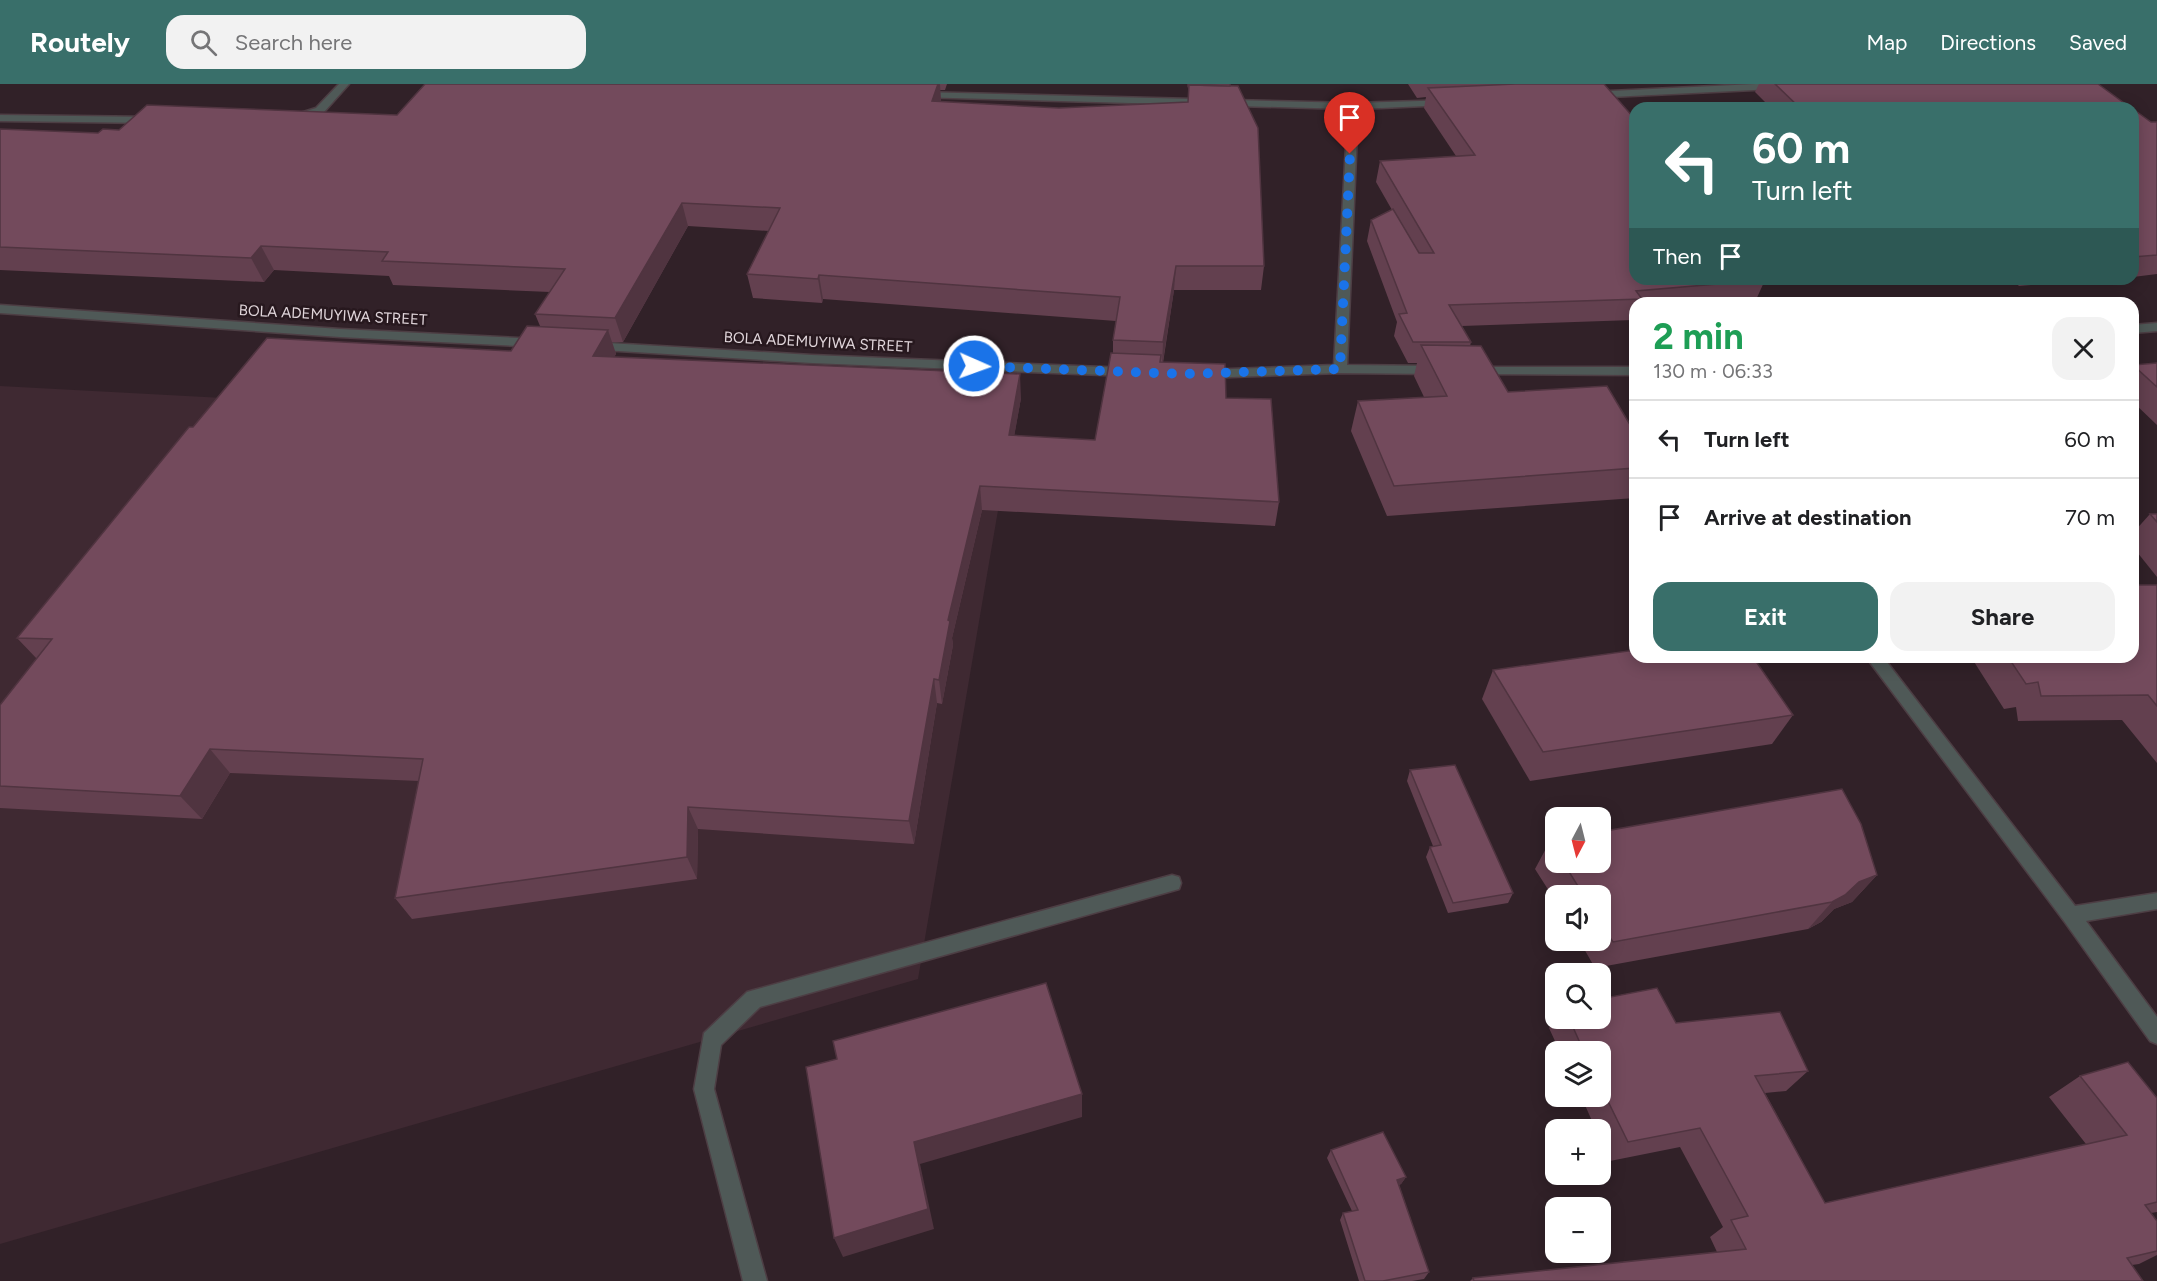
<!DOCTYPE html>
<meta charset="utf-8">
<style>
:root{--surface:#fff;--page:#f2f2f2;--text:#202124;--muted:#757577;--line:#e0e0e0;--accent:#396f6a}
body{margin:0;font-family:Figtree,sans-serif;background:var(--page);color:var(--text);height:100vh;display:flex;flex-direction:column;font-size:22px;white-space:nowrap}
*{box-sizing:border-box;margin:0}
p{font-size:20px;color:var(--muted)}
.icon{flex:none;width:33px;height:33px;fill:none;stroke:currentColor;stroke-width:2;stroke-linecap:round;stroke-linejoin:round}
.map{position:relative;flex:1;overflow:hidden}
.sheet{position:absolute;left:1629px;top:213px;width:510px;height:366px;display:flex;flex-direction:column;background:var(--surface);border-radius:18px;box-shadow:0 3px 15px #0003}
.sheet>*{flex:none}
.guide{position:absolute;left:1629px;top:18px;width:510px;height:183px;border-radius:18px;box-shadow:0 3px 15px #0003;background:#396f6a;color:#fff;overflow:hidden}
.needle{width:39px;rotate:187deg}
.buttons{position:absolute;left:1545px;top:723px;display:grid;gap:12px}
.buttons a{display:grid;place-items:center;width:66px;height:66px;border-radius:12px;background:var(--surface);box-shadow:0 3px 15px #0003;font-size:30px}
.pin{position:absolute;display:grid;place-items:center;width:51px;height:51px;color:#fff;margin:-62px -26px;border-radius:50% 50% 50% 0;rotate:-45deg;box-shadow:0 0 6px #0007}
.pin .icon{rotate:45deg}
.me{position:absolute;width:66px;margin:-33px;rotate:92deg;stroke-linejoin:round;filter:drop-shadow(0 0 4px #0008)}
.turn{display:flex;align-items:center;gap:21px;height:126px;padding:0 24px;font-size:27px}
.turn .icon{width:78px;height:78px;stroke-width:2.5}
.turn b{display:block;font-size:42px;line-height:51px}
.then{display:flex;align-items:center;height:57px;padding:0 24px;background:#0003;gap:12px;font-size:22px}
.round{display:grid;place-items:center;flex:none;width:63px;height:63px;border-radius:18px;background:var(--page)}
.overview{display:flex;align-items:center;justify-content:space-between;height:102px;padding:0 24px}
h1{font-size:36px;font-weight:700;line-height:45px;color:#1e9e55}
.primary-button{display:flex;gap:12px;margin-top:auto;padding:12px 24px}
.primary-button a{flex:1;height:69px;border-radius:18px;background:var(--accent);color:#fff;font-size:24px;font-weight:700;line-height:69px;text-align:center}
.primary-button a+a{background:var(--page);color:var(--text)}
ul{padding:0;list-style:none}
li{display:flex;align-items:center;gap:18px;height:78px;padding:0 24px;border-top:2px solid var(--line)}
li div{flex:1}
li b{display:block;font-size:22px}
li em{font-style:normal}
header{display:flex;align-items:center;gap:36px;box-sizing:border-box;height:84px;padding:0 30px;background:var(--accent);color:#fff}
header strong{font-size:28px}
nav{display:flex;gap:33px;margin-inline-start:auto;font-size:21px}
.search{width:420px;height:54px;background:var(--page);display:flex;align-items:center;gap:15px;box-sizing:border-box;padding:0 21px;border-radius:18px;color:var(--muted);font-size:22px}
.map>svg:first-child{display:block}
.built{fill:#3f2932}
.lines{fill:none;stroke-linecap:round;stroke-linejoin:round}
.service-casing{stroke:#4d3e44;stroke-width:3}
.minor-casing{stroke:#4d3e44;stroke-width:3}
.service{fill:#4f5957;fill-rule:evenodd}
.minor{fill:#4f5957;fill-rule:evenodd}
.wall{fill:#63404f;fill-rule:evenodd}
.shaded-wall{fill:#503440}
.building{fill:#734a5c;stroke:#503440;stroke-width:1.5}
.route{stroke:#1a73e8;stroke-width:10;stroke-dasharray:0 18}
.labels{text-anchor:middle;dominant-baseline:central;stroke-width:5;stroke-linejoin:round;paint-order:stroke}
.far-street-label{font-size:15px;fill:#e0d5da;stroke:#27181e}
</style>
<header>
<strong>Routely</strong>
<div class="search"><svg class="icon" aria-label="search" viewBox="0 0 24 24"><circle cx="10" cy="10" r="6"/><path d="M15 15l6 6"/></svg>Search here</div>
<nav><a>Map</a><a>Directions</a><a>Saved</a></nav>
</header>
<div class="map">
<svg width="2157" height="1197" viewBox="0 0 2157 1197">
<rect width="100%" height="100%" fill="#312128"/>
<polygon class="built" points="0,302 1010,356 918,895 0,1160"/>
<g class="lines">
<g class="service-casing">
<g id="service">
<polygon points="339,0 349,0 324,28 291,36 291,32 316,24"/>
<polygon points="0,31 152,33 157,36 152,39 0,37"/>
</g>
</g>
<g class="minor-casing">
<g id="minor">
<polygon points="1755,0 1822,0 1817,3 1590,14 1585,11 1590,8"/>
<polygon points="919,8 1353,19 1452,16 1452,20 1448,21 1358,25 1347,281 1437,282 1444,286 1437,290 1340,289 1205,294 1198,290 1205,286 1334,281 1348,25 915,13 915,9"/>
<polygon points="0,221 340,245 538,255 544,259 538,263 340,253 0,229"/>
<polygon points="2157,239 2157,247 2133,249 2133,241"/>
<polygon points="591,258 812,271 1128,284 1135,288 1128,292 812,279 586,265 585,262"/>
<polygon points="1475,283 1635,283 1635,291 1470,290 1470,284"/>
<polygon points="1866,573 1883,573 2075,822 2157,809 2157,825 2086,837 2157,933 2157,960 2150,957 2064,837"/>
<polygon points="1172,791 1179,793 1181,799 1179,805 1172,807 760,923 721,961 714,1005 767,1197 743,1197 694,1005 704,949 747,908 754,906"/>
</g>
</g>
<use href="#service" class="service"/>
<use href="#minor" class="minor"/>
</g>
<g class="wall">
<path d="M425,0h522l-2,6h-5l1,12 118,6 129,-5v-19l76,182 -3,24h-87l-11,73 63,35 53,104 -4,24 -293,-16 -30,128 1,7 -11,59 -5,-1 -23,141 -216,-15 -1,50 -285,40 -17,-21 24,-117 -189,-8 -28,46 -202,-11v-103l37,-46 -20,-21 176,-211 318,-76 29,-25 -5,-12 15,-22 -157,-7 -4,-9 -115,-6 -10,12 -264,-12v-141l98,4 21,-3 278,-15zM688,142l81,5 -22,43 6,24 69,5 1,-4 293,22 -3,19v13l-18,87 -81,-4 7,-38 -407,-41 2,-3 -4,-12h11z"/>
<polygon points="1408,0 1604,0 1635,195 1765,196 1755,218 1739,219 1635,219 1635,232 1633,236 1462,242 1471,258 1470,262 1508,308 1635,349 1635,414 1387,432 1351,347 1358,317 1424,313 1414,292 1417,279 1408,279 1394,252 1397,238 1367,157 1371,136 1392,126 1376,98 1380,77 1456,72 1424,24 1426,13 1417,14"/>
<polygon points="1759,0 2098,0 2131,24 1771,24 1755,8"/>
<polygon points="2133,25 2151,38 2157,38 2157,190 2133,193"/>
<polygon points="1894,195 1975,195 1898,200"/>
<polygon points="1980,195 2105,195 2019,202 2014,197 1984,199"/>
<polygon points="2157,279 2157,341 2133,318 2133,281"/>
<polygon points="2150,430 2157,430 2157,493 2133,463 2133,449"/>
<polygon points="2157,501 2157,679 2122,636 2018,637 2016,623 2004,625 1971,573 2133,573"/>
<polygon points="1493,586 1793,631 1772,660 1530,697 1482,615"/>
<polygon points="1410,686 1513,809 1508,819 1448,829 1426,773 1430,763 1433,762 1407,697"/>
<polygon points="1556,756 1556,778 1600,778 1877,791 1852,818 1834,825 1821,838 1808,845 1595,884 1579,856 1600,856 1600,812 1556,812 1556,818 1535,785 1550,757"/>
<polygon points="1556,933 1556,934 1600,934 1676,939 1808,987 1786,1007 1765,1009 1825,1119 2086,1060 2049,1013 2080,992 2157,1014 2157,1128 2151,1129 2157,1137 2157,1171 2139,1180 2132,1181 2143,1197 1470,1197 1473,1194 1717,1168 1710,1153 1723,1143 1680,1063 1610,1077 1600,1055 1600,1046 1596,1046 1581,1012 1600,1012 1600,968 1560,968 1549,944"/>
<polygon points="1331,1066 1406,1093 1401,1100 1399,1101 1429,1188 1424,1195 1412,1197 1359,1197 1340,1136 1343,1129 1352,1127 1327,1074"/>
</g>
<g class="shaded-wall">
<polygon points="938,0 940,0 941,17 934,40 932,17"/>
<polygon points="682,119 688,142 623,258 615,234"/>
<polygon points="261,162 274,186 264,198 251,174"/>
<polygon points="1176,182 1174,206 1162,283 1163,258"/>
<polygon points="819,191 823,215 822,219 818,195"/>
<polygon points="608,246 616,270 601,297 593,272"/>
<polygon points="1020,290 1021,314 1010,376 1009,351"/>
<polygon points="980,402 982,426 952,554 953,561 942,620 939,596 948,536"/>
<polygon points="934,595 937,619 914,760 909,737"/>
<polygon points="210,665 230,689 202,735 180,712"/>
<polygon points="688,723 698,745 697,795 687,773"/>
<polygon points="1877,791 1852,818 1834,825 1821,838 1808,845 1832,818 1859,798"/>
<polygon points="1082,1010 1082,1033 920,1080 934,1145 843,1173 834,1154 914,1058"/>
<polygon points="1406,1093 1401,1100 1393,1103 1397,1096"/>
</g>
<g class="building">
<polygon points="425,0 938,0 932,17 1059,24 1188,18 1189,1 1238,2 1258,44 1264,182 1176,182 1163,258 1113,256 1120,213 819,191 818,195 747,190 780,124 682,119 615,234 535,230 565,185 382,177 388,168 261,162 251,174 0,163 0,45 98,49 103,45 119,46 147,21 397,31"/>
<polygon points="1188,0 1230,0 1230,2 1189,1 1188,2"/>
<polygon points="1515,0 1604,0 1635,35 1635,195 1764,195 1765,196 1636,207 1642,215 1449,221 1471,258 1413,258 1399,230 1407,229 1371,136 1393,125 1419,169 1434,169 1380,77 1475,71 1428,4"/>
<polygon points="1775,0 2098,0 2131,24 1800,24"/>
<polygon points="2133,25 2151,38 2157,38 2157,171 2133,173"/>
<polygon points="527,242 608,246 593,272 1020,290 1009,351 1095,356 1111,269 1161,271 1160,278 1225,280 1226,314 1271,315 1279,418 980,402 948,536 950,537 939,596 934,595 909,737 688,723 687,773 395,814 423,675 210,665 180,712 0,702 0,621 52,555 17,554 189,343 193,343 267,254 511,267"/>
<polygon points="1421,261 1481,262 1508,308 1607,302 1635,349 1635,384 1394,402 1358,317 1447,312"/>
<polygon points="2157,279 2157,303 2133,281"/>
<polygon points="2150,430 2157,430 2157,438"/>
<polygon points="2133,501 2157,501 2157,622 2148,611 2041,612 2038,598 2026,600 2008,573 2133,573"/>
<polygon points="1635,566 1635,573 1753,573 1793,631 1543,668 1493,586"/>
<polygon points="1455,681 1513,809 1453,819 1430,763 1441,761 1410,686"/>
<polygon points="1842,705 1861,740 1877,791 1859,798 1845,811 1832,818 1613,858 1600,839 1600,812 1584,812 1563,778 1600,778 1600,748"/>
<polygon points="1556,756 1556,767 1550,757"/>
<polygon points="1046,899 1082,1010 914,1058 928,1125 834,1154 806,983 837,975 833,957"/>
<polygon points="1657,904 1676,939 1780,928 1808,987 1755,992 1825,1119 2127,1051 2080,992 2128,978 2157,1014 2157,1118 2145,1121 2157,1137 2157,1167 2127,1174 2143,1197 1474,1197 1473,1194 1746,1165 1731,1136 1748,1132 1700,1044 1628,1058 1600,1001 1600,968 1584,968 1569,934 1600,934 1600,915"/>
<polygon points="1383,1048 1406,1093 1397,1096 1429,1188 1383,1197 1365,1197 1343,1129 1358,1126 1331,1066"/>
</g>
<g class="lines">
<polyline class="route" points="974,282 1183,290 1340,285 1350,70"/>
</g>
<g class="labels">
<g class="far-street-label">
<text transform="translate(333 231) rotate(3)">BOLA ADEMUYIWA STREET</text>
<text transform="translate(818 258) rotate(3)">BOLA ADEMUYIWA STREET</text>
</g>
</g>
</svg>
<div class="buttons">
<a><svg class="needle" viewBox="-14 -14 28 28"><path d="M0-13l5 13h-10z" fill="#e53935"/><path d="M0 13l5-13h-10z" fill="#757577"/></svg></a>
<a><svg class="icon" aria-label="sound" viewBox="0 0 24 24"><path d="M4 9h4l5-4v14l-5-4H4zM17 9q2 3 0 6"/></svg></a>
<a><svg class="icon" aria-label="search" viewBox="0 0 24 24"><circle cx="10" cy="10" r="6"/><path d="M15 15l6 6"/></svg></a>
<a><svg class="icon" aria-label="layers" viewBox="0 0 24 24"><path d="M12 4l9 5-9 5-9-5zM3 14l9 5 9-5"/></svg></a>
<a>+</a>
<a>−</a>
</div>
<div class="pin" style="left:1350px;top:70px;background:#d93025"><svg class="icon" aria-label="arrive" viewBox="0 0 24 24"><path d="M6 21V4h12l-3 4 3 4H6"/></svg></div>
<svg class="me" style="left:974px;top:282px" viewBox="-20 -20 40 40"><circle r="17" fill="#1a73e8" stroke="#fff" stroke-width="3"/><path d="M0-11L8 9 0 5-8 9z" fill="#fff"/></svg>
<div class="guide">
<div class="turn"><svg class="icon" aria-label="left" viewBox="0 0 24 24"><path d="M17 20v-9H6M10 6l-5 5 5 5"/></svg><div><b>60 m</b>Turn left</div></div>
<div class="then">Then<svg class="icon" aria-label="arrive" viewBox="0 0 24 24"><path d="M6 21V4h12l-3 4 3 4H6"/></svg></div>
</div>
<section class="sheet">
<div class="overview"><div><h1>2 min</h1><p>130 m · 06:33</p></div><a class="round"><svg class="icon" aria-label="close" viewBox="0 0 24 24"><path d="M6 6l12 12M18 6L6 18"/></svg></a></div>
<ul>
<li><svg class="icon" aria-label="left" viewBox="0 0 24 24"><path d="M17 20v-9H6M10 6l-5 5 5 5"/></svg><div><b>Turn left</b></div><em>60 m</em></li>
<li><svg class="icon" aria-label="arrive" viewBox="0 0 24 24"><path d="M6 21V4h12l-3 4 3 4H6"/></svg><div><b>Arrive at destination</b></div><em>70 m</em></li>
</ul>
<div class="primary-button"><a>Exit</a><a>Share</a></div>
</section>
</div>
